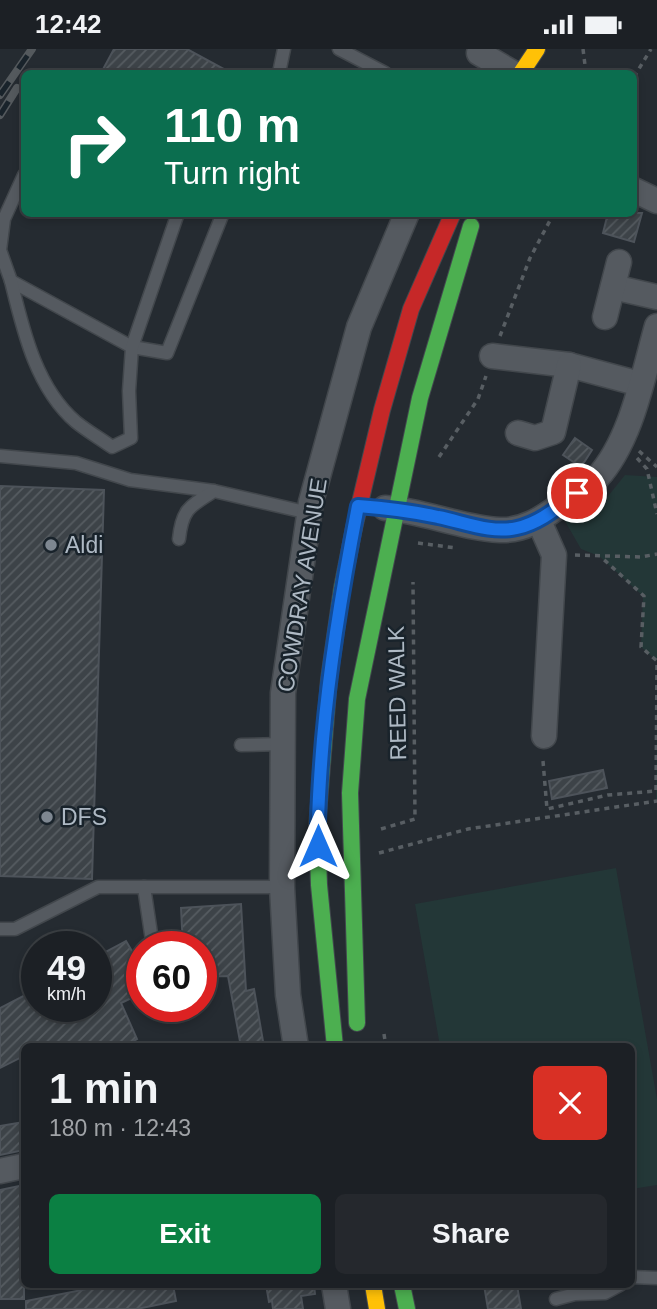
<!DOCTYPE html>
<meta charset="utf-8">
<style>
:root{--surface:#1c2025;--page:#25282d;--text:#f1f3f6;--muted:#a0a3a7;--line:#3a3e42;--accent:#0b8043}
body{margin:0;font-family:Helvetica,sans-serif;background:var(--page);color:var(--text);height:100vh;display:flex;flex-direction:column;font-size:26px;white-space:nowrap}
*{box-sizing:border-box;margin:0}
p{font-size:23px;color:var(--muted)}
.icon{flex:none;width:38px;height:38px;fill:none;stroke:currentColor;stroke-width:2;stroke-linecap:round;stroke-linejoin:round}
.map{position:relative;flex:1;overflow:hidden}
.panel{position:absolute;left:21px;top:994px;width:614px;height:245px;display:flex;flex-direction:column;background:var(--surface);border-radius:10px;box-shadow:0 4px 10px #0003,0 0 0 2px var(--line)}
.panel>*{flex:none}
.guide{position:absolute;left:21px;top:21px;width:616px;height:147px;border-radius:10px;box-shadow:0 4px 10px #0003,0 0 0 2px var(--line);background:#0b6e4f;color:#fff;overflow:hidden}
.speed{position:absolute;left:21px;top:882px;display:flex;gap:14px;font-size:35px;font-weight:700;text-align:center}
.speed>*{display:grid;place-content:center;width:91px;height:91px;border-radius:50%;background:var(--surface);box-shadow:0 4px 10px #0003,0 0 0 2px var(--line);line-height:1}
.speed small{font-size:18px;font-weight:400}
.speed .limit{border:10px solid #d22;background:#fff;color:#111}
.pin{position:absolute;display:grid;place-items:center;width:60px;height:60px;color:#fff;margin:-30px;border:4px solid #fff;border-radius:50%;box-shadow:0 2px 7px #0007}
.me{position:absolute;width:77px;margin:-38px;rotate:0deg;stroke-linejoin:round;filter:drop-shadow(0 0 5px #0008)}
.turn{display:flex;align-items:center;gap:24px;height:147px;padding:0 28px;font-size:32px}
.turn .icon{width:91px;height:91px;stroke-width:2.5}
.turn b{display:block;font-size:49px;line-height:60px}
.round{display:grid;place-items:center;flex:none;width:74px;height:74px;border-radius:10px;background:var(--page)}
.head{display:flex;align-items:center;justify-content:space-between;height:119px;padding:0 28px}
h1{font-size:42px;font-weight:800;line-height:52px}
.primary-button{display:flex;gap:14px;margin-top:auto;padding:14px 28px}
.primary-button a{flex:1;height:80px;border-radius:10px;background:var(--accent);color:#fff;font-size:28px;font-weight:800;line-height:80px;text-align:center}
.primary-button a+a{background:var(--page);color:var(--text)}
.status{display:flex;justify-content:space-between;align-items:center;height:49px;padding:0 35px;background:var(--surface);direction:ltr}
.status svg{height:19px;fill:currentColor}
.map>svg:first-child{display:block}
.green{fill:#233737}
.building{fill:url(#building-hatch);stroke:#4d535a;stroke-width:2}
.lines{fill:none;stroke-linecap:round;stroke-linejoin:round}
.lane-casing{stroke:#42474c;stroke-width:15}
.street-casing{stroke:#42474c;stroke-width:27}
.fast-casing{stroke:#42484e;stroke-width:18}
.slow-casing{stroke:#42484e;stroke-width:18}
.jam-casing{stroke:#42484e;stroke-width:18}
.path{stroke:#585e63;stroke-width:3.5;stroke-dasharray:5 5;stroke-linecap:butt}
.lane{stroke:#555a60;stroke-width:12}
.street{stroke:#555a60;stroke-width:24}
.fast{stroke:#4caf50;stroke-width:16}
.slow{stroke:#ffc107;stroke-width:16}
.jam{stroke:#c62828;stroke-width:16}
.rail-casing{stroke:#54595d;stroke-width:8}
.rail{stroke:#19232b;stroke-width:5;stroke-dasharray:16;stroke-linecap:butt}
.route-casing{stroke:#114b97;stroke-width:18}
.route{stroke:#1a73e8;stroke-width:12}
.poi-dot{fill:#7e8791;stroke:#19232b;stroke-width:2.5}
.labels{text-anchor:middle;dominant-baseline:central;stroke-width:5;stroke-linejoin:round;paint-order:stroke}
.poi-label{font-size:23px;fill:#aeb9c4;stroke:#19232b;text-anchor:start}
.street-label{font-size:23px;fill:#aeb9c4;stroke:#19232b}
</style>
<div class="status"><b>12:42</b><svg viewBox="0 0 49 12"><path d="M0 12V9h3v3zM5 12V6h3v6zM10 12V3h3v9zM15 12V0h3v12zM26 1h20v11H26zM47 4h2v5h-2z"/></svg></div>
<div class="map">
<svg width="657" height="1260" viewBox="0 0 657 1260">
<defs>
<pattern id="building-hatch" width="6" height="6" patternUnits="userSpaceOnUse" patternTransform="scale(1.75)"><rect width="6" height="6" fill="#3d4348"/><path d="M-1 1l2-2M0 6l6-6M5 7l2-2" fill="none" stroke="#565c61"/></pattern>
</defs>
<rect width="100%" height="100%" fill="#252b31"/>
<g class="green">
<polygon points="625,426 657,428 657,752 656,753 657,612 641,598 643,547 599,507 581,500 565,472 605,451"/>
<polygon points="616,819 657,1050 657,1136 632,1140 632,998 440,997 415,855"/>
</g>
<g class="building">
<polygon points="114,0 187,0 231,24 101,24"/>
<polygon points="608,164 642,164 634,193 603,184"/>
<polygon points="575,389 592,401 581,418 563,406"/>
<polygon points="0,437 104,441 92,830 0,827"/>
<polygon points="603,721 607,739 552,750 549,732"/>
<polygon points="241,855 246,942 254,940 264,998 241,998 228,927 201,928 201,898 183,898 181,859"/>
<polygon points="126,892 142,919 142,944 121,954 137,990 123,998 24,998 24,1007 0,1019 0,959 37,940 37,957 96,957 96,908"/>
<polygon points="24,1073 24,1101 0,1106 0,1077"/>
<polygon points="24,1136 24,1250 0,1250 0,1141"/>
<polygon points="107,1236 173,1236 176,1252 137,1260 26,1260 26,1252"/>
<polygon points="266,1236 314,1236 315,1245 301,1247 303,1260 273,1260 272,1252 269,1253"/>
<polygon points="484,1236 517,1236 521,1260 488,1260"/>
</g>
<g class="lines">
<g class="lane-casing">
<g id="lane">
<polyline points="339,0 385,24"/>
<polyline points="279,24 284,0"/>
<polyline points="24,126 4,170 0,201 11,232 132,298 167,304 223,164"/>
<path d="M11,232c12,49 25,107 65,141 11,9 25,17 36,25l19,-9 -2,-47 3,-44 46,-134"/>
<polyline points="0,407 76,414 130,431 214,442 309,464"/>
<path d="M179,490c3,-30 11,-33 35,-48"/>
<polyline points="241,696 283,695"/>
<polyline points="144,838 153,898"/>
<polyline points="0,880 15,880 98,838 282,838"/>
<polyline points="632,1228 657,1229"/>
<polyline points="556,1250 575,1245 605,1244 620,1236"/>
</g>
</g>
<g class="street-casing">
<g id="street">
<polyline points="479,4 513,24"/>
<polyline points="634,141 657,152"/>
<polyline points="613,238 657,248"/>
<polyline points="605,268 619,213"/>
<polyline points="492,307 569,316 640,335"/>
<polyline points="518,384 535,389 553,383 569,316"/>
<path d="M385,459c39,3 76,20 115,22 23,1 41,-11 58,-23 13,-9 29,-18 39,-29 35,-38 46,-103 60,-152"/>
<polyline points="539,472 554,506 544,687"/>
<polyline points="296,998 288,946 282,838 283,644 311,453 359,278 407,164"/>
<polyline points="0,1122 24,1117"/>
<polyline points="334,1236 338,1260"/>
</g>
</g>
<g class="fast-casing">
<g id="fast">
<polyline points="357,974 350,744 357,650 420,349 471,177"/>
<polyline points="335,998 319,836 317,778 329,630 342,539 354,479"/>
<polyline points="402,1236 407,1260"/>
</g>
</g>
<g class="slow-casing">
<g id="slow">
<polyline points="521,24 537,0"/>
<polyline points="373,1236 377,1260"/>
</g>
</g>
<g class="jam-casing">
<polyline id="jam" points="354,479 382,361 411,260 453,164"/>
</g>
<g class="path">
<polyline points="583,0 586,24"/>
<polyline points="634,28 651,0"/>
<polyline points="500,287 530,209 554,164"/>
<polyline points="639,402 657,418"/>
<polyline points="439,408 478,350 486,327"/>
<polyline points="637,409 647,420 657,465"/>
<polyline points="418,494 456,499"/>
<polyline points="575,506 641,508 657,505"/>
<polyline points="543,712 547,760 608,746 656,742 657,612 641,598 644,547 601,508"/>
<polyline points="381,780 415,770 413,533"/>
<polyline points="379,804 468,780 657,752"/>
<polyline points="384,985 386,998"/>
</g>
<use href="#lane" class="lane"/>
<use href="#street" class="street"/>
<use href="#fast" class="fast"/>
<use href="#slow" class="slow"/>
<use href="#jam" class="jam"/>
<g class="rail-casing">
<g id="rail">
<polyline points="0,46 32,0"/>
<polyline points="0,66 17,39"/>
</g>
</g>
<use href="#rail" class="rail"/>
</g>
<g class="lines">
<g class="route-casing">
<path id="route" d="M318,797c-1,-35 2,-71 5,-107 7,-79 20,-156 35,-233 27,2 53,5 80,11 26,5 53,17 79,11 23,-5 41,-21 60,-35"/>
</g>
<use href="#route" class="route"/>
</g>
<g class="poi-dot">
<circle cx="51" cy="496" r="7"/>
<circle cx="47" cy="768" r="7"/>
</g>
<g class="labels">
<g class="poi-label">
<text x="65" y="496">Aldi</text>
<text x="61" y="768">DFS</text>
</g>
<g class="street-label">
<text transform="translate(302 536) rotate(-81)">COWDRAY AVENUE</text>
<text transform="translate(397 644) rotate(-91)">REED WALK</text>
</g>
</g>
</svg>
<div class="speed"><div>49<small>km/h</small></div><div class="limit">60</div></div>
<div class="pin" style="left:577px;top:444px;background:#d93025"><svg class="icon" aria-label="arrive" viewBox="0 0 24 24"><path d="M6 21V4h12l-3 4 3 4H6"/></svg></div>
<svg class="me" style="left:318px;top:797px" viewBox="-20 -20 40 40"><path d="M0-17L14 15 0 8-14 15z" fill="#1a73e8" stroke="#fff" stroke-width="4"/></svg>
<div class="guide">
<div class="turn"><svg class="icon" aria-label="right" viewBox="0 0 24 24"><path d="M7 20v-9h11M14 6l5 5-5 5"/></svg><div><b>110 m</b>Turn right</div></div>
</div>
<section class="panel">
<div class="head"><div><h1>1 min</h1><p>180 m · 12:43</p></div><a class="round" style="background:#d93025;color:#fff"><svg class="icon" aria-label="close" viewBox="0 0 24 24"><path d="M6 6l12 12M18 6L6 18"/></svg></a></div>
<div class="primary-button"><a>Exit</a><a>Share</a></div>
</section>
</div>
